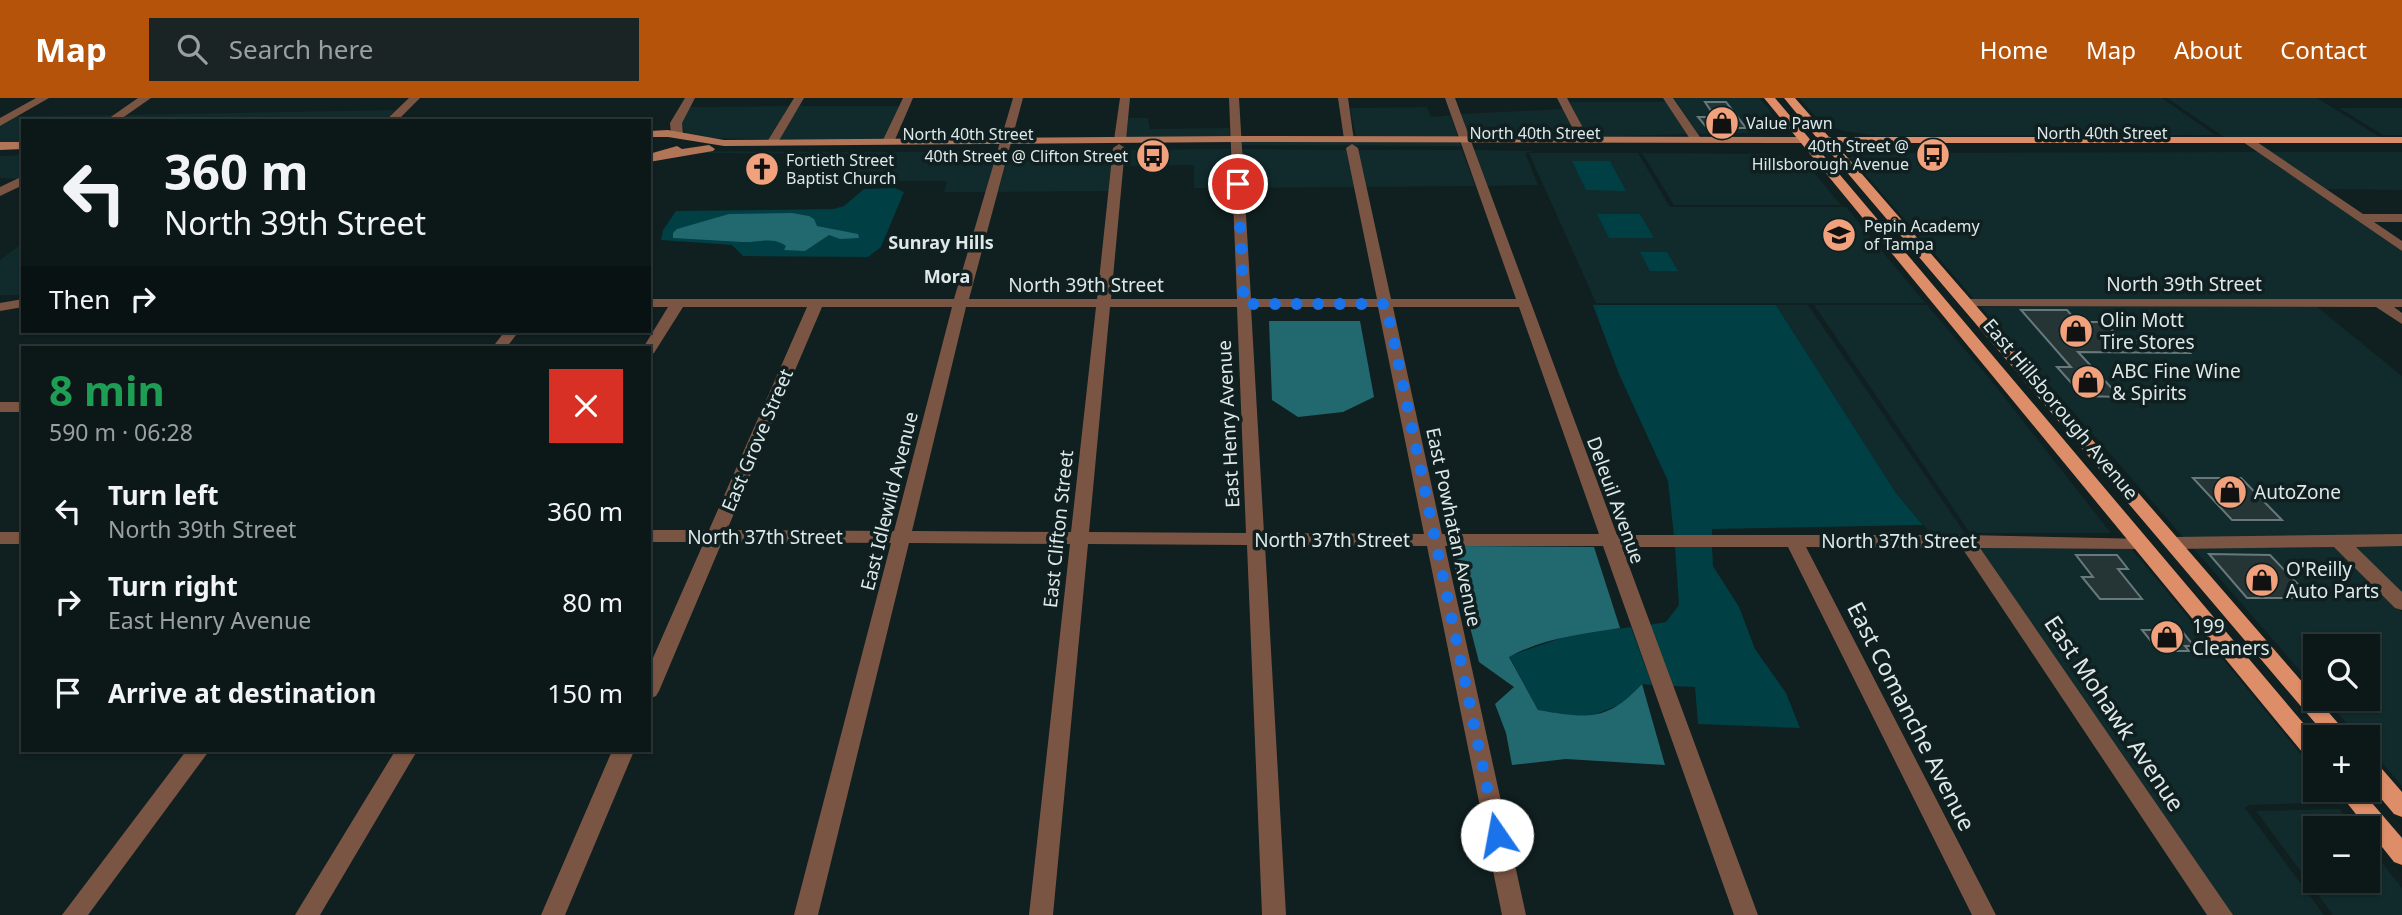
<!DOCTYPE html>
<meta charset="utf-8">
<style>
:root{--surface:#0c1718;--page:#1a2425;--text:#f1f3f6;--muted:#9a9fa2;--line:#2c3637;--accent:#b45309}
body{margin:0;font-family:"Noto Sans",sans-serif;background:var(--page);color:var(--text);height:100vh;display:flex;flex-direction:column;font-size:26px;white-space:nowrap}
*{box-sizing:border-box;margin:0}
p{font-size:23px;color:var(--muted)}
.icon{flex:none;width:38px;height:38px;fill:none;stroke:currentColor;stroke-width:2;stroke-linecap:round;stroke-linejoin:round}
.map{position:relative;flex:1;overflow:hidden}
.side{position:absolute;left:21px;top:248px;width:630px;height:406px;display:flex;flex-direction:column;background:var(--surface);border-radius:0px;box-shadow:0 2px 5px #0004,0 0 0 2px var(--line)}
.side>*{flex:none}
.banner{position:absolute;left:21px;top:21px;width:630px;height:214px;border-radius:0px;box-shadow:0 2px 5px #0004,0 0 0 2px var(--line);background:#0c1718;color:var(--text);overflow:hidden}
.controls{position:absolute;left:2303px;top:536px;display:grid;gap:14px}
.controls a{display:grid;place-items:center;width:77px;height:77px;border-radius:0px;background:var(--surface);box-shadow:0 2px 5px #0004,0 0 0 2px var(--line);font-size:35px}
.pin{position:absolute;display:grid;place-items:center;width:60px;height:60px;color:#fff;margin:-30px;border:4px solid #fff;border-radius:50%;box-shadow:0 2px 7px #0007}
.me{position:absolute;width:77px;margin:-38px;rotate:348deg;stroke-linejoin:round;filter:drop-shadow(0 0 5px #0008)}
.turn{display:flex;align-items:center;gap:24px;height:147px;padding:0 28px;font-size:32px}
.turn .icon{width:91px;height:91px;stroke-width:2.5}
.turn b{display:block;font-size:49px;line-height:60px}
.then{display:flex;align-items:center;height:66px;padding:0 28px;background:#0003;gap:14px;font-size:26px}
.round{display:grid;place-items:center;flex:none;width:74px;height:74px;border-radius:0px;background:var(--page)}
.summary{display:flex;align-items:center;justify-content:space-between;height:119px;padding:0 28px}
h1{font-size:42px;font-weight:700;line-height:52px;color:#1e9e55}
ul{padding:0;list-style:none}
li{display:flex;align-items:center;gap:21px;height:91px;padding:0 28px}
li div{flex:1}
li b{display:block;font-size:26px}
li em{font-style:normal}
header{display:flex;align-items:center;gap:42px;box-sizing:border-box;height:98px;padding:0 35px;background:var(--accent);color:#fff}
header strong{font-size:33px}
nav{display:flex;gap:38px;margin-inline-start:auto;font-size:24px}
.search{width:490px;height:63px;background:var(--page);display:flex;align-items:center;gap:18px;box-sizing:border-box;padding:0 24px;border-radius:0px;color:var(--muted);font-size:26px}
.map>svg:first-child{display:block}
.built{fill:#112a2c}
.green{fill:#003f44}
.water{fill:#21696f}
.building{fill:#253536;stroke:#68797b;stroke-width:2}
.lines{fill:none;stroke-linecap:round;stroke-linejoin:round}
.minor{fill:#7b5543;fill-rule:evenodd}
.tertiary{fill:#7b5543;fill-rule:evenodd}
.secondary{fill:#b27558;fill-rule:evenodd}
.primary{fill:#dd8d67;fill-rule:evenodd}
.route{stroke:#1a73e8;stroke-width:12;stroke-dasharray:0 21.6}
.labels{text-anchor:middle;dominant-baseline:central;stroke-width:7;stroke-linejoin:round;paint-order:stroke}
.far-poi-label{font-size:16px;fill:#dee8e8;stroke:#101f20;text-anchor:start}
.far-street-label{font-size:16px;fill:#dee8e8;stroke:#101f20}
.far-neighbourhood-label{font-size:18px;font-weight:bold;fill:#dee8e8;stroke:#101f20}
.street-label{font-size:19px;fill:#dee8e8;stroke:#101f20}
.poi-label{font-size:19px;fill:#dee8e8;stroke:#101f20;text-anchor:start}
.near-street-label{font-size:23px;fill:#dee8e8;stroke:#101f20}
</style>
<header>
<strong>Map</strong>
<div class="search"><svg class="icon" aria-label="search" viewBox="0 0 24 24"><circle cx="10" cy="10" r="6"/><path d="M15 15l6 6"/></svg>Search here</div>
<nav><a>Home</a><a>Map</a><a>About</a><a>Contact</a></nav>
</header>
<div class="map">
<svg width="2402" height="817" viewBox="0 0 2402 817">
<rect width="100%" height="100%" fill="#101f20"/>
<g class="built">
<polygon points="1674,0 1759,0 1769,11 1774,24 1761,35 1698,36"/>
<polygon points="1799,0 2162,0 2215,37 1878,38 1844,33 1822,26"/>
<polygon points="2167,0 2317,0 2385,42 2228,42"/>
<polygon points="1570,4 1666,4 1687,36 1587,39"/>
<polygon points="789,8 769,41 693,40 684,33 681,25 690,9"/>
<polygon points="799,8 899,8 883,42 780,41"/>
<polygon points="1427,9 1431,19 1450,17 1458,39 1356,39 1350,10"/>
<polygon points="2339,10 2402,10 2402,37 2383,37"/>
<polygon points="1563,11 1576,39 1469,39 1461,16"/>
<polygon points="396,12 384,23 116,23 125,17"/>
<polygon points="114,17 105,23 23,23 23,45 0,46 0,28 17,18"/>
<polygon points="1128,20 1148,20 1150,31 1229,30 1230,39 1126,40"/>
<polygon points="1241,43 1459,43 1461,48 1241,47"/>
<polygon points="1230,51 1232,90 1194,90 1194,67 1123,68 1124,52"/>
<polygon points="1241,51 1347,52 1355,89 1244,90"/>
<polygon points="1113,52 1109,93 998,94 1010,53"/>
<polygon points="1358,52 1462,52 1475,88 1366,89"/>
<polygon points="1474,52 1534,53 1525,55 1538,87 1487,88"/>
<polygon points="686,53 883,54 998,53 987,94 944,94 947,83 851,83 859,56 682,55"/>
<polygon points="2260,54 2402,153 2402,202 1975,202 1850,59 1873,55"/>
<polygon points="2271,54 2402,54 2402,92 2324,91"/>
<polygon points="1529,55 1638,55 1670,109 1846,109 1925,205 1596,205"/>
<polygon points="1642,55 1772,56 1807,66 1841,107 1674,107"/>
<polygon points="23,57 23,78 18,81 0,80 0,58"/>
<polygon points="23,145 23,197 0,197 0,162"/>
<polygon points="1776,207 1808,207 1967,438 1933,438 1896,395"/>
<polygon points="1814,207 1927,207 1990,281 2111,435 1970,435"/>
<polygon points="2316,208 2402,278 2402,437 2184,440 1981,209"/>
<polygon points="2334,447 2402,514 2402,688 2368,649 2368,639 2358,639 2325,600 2368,600 2368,548 2315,548 2315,590 2193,450"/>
<polygon points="2351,447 2402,447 2402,496"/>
<polygon points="1978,448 2130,449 2315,673 2315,691 2330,691 2344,708 2333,704 2250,707 2245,710 2324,817 2232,817"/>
<polygon points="2339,711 2354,730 2315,730 2315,782 2368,782 2368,747 2402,790 2402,817 2333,817 2256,713"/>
</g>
<g class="green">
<polygon points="1572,63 1610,63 1626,93 1586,92"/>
<polygon points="895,90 904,94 881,149 868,159 743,158 732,147 661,142 663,132 676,113 834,111 844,108 864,91"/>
<polygon points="1597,116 1640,116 1654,140 1609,140"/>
<polygon points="1640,154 1667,154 1678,173 1650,173"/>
<polygon points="1593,207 1776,207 1896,395 1923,427 1712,431 1712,438 1674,438 1668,383 1619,276"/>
<polygon points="1712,448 1713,468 1739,509 1755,551 1786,595 1800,630 1698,626 1695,589 1672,588 1649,527 1666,524 1679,507 1675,449"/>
<polygon points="1631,529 1652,587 1642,586 1624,605 1586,620 1538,612 1509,558 1570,537"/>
</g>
<g class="water">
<path d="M792,115l17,3 5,3 3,7 41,8 1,4 -19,1 -11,-4 -24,16 -21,-1 2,-4c-14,-10 -29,-3 -44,-4 -23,-1 -46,-3 -69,-4v-5l4,-4 52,-15z"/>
<polygon points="1269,223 1360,223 1374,299 1343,314 1298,319 1272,302"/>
<path d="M1457,448l137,1 26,81c-38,6 -77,10 -111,29l29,53c48,8 68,13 104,-26l23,81 -99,-6 -54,6 -6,-32 -11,-29 19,-17 -35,-25 -28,-109z"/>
</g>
<g class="building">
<polygon points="1705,4 1726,4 1746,30 1707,30 1698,19 1715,19"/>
<polygon points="2021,212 2067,212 2077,224 2104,224 2122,242 2177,242 2190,255 2078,254 2120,299 2083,298 2057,269 2071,269"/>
<polygon points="2193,380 2241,380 2282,422 2232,422"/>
<polygon points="2209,456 2270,457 2311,500 2247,500"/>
<polygon points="2076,457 2117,457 2128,471 2118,471 2142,501 2100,501 2082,479 2093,479"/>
<polygon points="2142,532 2181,532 2194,548 2185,548 2189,553 2159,553"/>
</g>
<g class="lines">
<g class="minor">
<polygon points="36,0 49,0 0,28 0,20"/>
<polygon points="138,0 151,0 118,23 105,23"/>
<polygon points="409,0 420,0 397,23 385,23"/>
<polygon points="794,0 804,0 777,46 769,46 767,44"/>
<polygon points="903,0 913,0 894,44 884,46 882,44"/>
<path d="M1013,0h10l-54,201h128l16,-151 6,-4 6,4 -14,151h126l-8,-201h10l12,201h126l-31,-151 6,-4 6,4 33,151h125l-71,-201h10l162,437h349l180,4 3,4 -9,6 -160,-1 253,367h-26l-245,-367 -156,-1 190,368h-24l-184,-368h-166l136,368h-24l-131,-369h-158l81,369h-24l-75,-369 -162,-1 21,370h-24l-15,-370 -159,-1 -35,371h-24l41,-371 -161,-1 -91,372h-24l97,-372 -169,-1 -63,149 -3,5 -7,3v-32l55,-125h-55v-12h60l98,-223h-124l-29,46 -5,1v-6h-6l25,-41h-19v-8h305zM822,209h130l-58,224 -167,-1zM966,209h130l-25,225 -159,-1zM1110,209h127l9,226 -157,-1zM1251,209h127l46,227 -160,-1zM1393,209h126l80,227h-157z"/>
<polygon points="1120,0 1130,0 1126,42 1120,45 1114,42"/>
<polygon points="1338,0 1348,0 1354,43 1344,41"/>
<polygon points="1557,0 1567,0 1589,41 1587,43 1579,43"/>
<polygon points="1663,0 1673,0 1702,42 1700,44 1692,44"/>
<polygon points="2243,40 2251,40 2363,116 2402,116 2402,124 2374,124 2402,143 2402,153 2243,44"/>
<polygon points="23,201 23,209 0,213 0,205"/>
<polygon points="1966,201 2402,201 2402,209 2394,209 2402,215 2402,226 2376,209 1961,208 1959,205"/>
<rect x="0" y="304" width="23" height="10"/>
<rect x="0" y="434" width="23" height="12"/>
<polygon points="2402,436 2402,448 2356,449 2402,494 2402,512 2395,510 2334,449 2173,451 2164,445 2173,439"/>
<polygon points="395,653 417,653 320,817 295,817"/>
<polygon points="612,653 634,653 565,817 541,817"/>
</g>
<g class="tertiary">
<polygon points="685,0 695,0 682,25 683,36 677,39 671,36 670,25"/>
<polygon points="23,78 23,87 0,98 0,89"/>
<polygon points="505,233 519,233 506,250 492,250"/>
<polygon points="186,653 209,653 88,817 62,817"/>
</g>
<g class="secondary">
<polygon points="668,32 724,42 1235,38 1804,39 1810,42 1804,45 1235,44 724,48 668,39 649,39 649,33"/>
<polygon points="0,44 23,44 23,51 0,52"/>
<polygon points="709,47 715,51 713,53 649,64 649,56 677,48 682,51"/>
</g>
<g class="primary">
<polygon points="1764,0 1775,0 2315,639 2315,662 2307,660"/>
<polygon points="1784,0 1795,0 1829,39 2402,39 2402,45 1835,45 2350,639 2327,639 1822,45 1814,44 1812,42 1816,39"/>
<polygon points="2368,661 2376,664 2402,694 2402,719 2394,716 2368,685"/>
<polygon points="2336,691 2360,691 2402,740 2402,767 2394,764"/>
</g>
</g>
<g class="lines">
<polyline class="route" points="1238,86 1244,206 1386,206 1497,737"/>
</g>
<defs>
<g id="shop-disc" transform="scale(1.75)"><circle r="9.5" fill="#f1a17c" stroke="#101f20"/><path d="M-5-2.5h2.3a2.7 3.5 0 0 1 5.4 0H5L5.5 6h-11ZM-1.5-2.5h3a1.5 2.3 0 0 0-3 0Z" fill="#111"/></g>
<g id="bus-disc" transform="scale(1.75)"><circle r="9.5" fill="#f1a17c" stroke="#101f20"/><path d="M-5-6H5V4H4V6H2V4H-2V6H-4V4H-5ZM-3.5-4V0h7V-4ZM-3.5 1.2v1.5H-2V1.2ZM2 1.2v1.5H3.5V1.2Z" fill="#111"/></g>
<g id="church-disc" transform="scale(1.75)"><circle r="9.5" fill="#f1a17c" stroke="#101f20"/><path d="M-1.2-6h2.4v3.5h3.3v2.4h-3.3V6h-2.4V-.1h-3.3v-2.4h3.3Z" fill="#111"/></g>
<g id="school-disc" transform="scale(1.75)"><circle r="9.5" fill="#f1a17c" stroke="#101f20"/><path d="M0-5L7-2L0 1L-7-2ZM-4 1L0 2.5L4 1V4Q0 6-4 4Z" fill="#111"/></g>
</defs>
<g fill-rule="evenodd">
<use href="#shop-disc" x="1722" y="25"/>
<use href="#bus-disc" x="1933" y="57"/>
<use href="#bus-disc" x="1153" y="58"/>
<use href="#church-disc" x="762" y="71"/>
<use href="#school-disc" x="1839" y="137"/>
<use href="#shop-disc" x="2076" y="233"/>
<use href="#shop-disc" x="2088" y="284"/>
<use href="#shop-disc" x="2230" y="394"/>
<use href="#shop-disc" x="2262" y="482"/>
<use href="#shop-disc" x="2167" y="539"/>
</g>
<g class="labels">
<g class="far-poi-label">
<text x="1746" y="25">Value Pawn</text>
<text x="1909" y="48" text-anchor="end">40th Street @<tspan x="1909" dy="18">Hillsborough Avenue</tspan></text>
<text x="1128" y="58" text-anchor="end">40th Street @ Clifton Street</text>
<text x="786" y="62">Fortieth Street<tspan x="786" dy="18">Baptist Church</tspan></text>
<text x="1864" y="128">Pepin Academy<tspan x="1864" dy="18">of Tampa</tspan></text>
</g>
<g class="far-street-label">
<text x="1535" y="35">North 40th Street</text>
<text x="2102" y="35">North 40th Street</text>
<text x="968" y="36">North 40th Street</text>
</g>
<g class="far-neighbourhood-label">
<text x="941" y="144">Sunray Hills</text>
<text x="947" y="178">Mora</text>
</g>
<g class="street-label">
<text x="2184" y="186">North 39th Street</text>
<text x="1086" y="187">North 39th Street</text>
<text transform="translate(2061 311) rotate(50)">East Hillsborough Avenue</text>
<text transform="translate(1228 326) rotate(-93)">East Henry Avenue</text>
<text transform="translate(757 342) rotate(-67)">East Grove Street</text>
<text transform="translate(1616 402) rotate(70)">Deleuil Avenue</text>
<text transform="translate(889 403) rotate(-76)">East Idlewild Avenue</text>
<text transform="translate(1454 429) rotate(78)">East Powhatan Avenue</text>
<text transform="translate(1058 431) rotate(-84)">East Clifton Street</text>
<text x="765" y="439">North 37th Street</text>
<text x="1332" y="442">North 37th Street</text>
<text x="1899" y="443">North 37th Street</text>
</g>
<g class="poi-label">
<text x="2100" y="222">Olin Mott<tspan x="2100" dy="22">Tire Stores</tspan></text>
<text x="2112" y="273">ABC Fine Wine<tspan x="2112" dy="22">&amp; Spirits</tspan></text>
<text x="2254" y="394">AutoZone</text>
<text x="2286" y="471">O'Reilly<tspan x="2286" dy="22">Auto Parts</tspan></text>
<text x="2192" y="528">199<tspan x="2192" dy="22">Cleaners</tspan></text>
</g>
<g class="near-street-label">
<text transform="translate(2115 615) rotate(56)">East Mohawk Avenue</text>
<text transform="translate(1912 618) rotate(63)">East Comanche Avenue</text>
</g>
</g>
</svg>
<div class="controls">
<a><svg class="icon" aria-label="search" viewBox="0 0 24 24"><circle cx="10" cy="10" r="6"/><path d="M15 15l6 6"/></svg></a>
<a>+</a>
<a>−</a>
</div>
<div class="pin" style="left:1238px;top:86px;background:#d93025"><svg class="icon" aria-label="arrive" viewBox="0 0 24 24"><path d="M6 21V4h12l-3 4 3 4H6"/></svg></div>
<svg class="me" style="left:1497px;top:737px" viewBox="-20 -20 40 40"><circle r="19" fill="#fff"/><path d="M0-13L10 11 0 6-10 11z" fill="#1a73e8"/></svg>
<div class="banner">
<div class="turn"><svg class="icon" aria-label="left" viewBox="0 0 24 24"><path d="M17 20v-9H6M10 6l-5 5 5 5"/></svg><div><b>360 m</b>North 39th Street</div></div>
<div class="then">Then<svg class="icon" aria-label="right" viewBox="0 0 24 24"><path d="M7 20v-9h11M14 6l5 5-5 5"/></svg></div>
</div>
<section class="side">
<div class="summary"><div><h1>8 min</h1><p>590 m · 06:28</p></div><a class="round" style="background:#d93025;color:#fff"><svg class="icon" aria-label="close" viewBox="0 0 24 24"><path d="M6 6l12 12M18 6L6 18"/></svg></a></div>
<ul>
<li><svg class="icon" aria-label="left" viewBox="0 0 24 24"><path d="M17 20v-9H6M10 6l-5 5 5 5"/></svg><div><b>Turn left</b><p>North 39th Street</p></div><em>360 m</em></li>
<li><svg class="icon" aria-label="right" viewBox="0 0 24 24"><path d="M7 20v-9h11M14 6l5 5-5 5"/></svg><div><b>Turn right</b><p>East Henry Avenue</p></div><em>80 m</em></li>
<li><svg class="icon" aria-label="arrive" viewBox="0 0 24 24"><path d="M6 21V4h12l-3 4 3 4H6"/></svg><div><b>Arrive at destination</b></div><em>150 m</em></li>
</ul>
</section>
</div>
